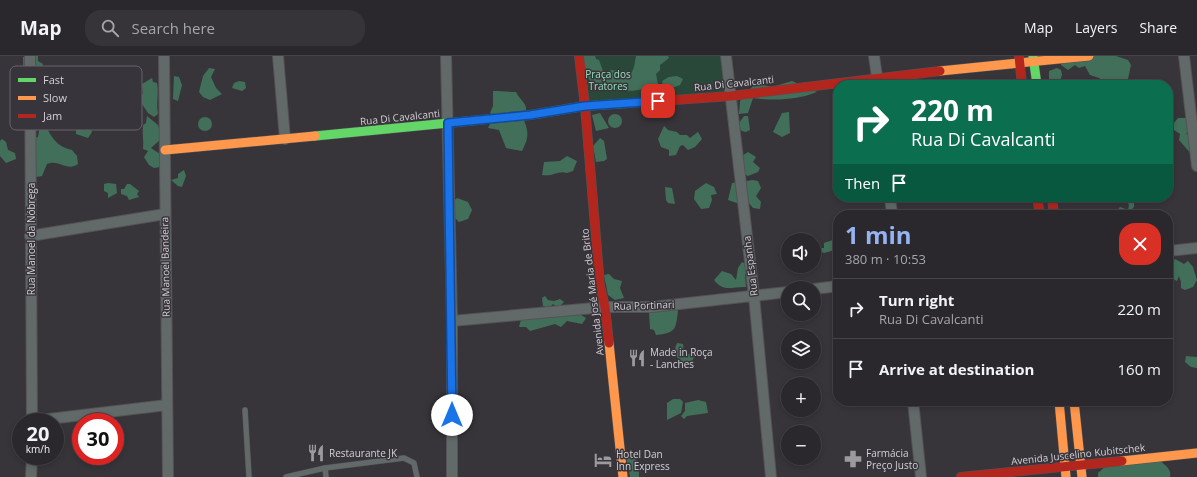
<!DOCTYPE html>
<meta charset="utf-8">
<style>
:root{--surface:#2a282c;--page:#363438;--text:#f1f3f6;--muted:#a5a6a9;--line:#464448;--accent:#95b2f1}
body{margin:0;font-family:"Open Sans",sans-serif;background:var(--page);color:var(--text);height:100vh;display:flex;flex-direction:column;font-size:15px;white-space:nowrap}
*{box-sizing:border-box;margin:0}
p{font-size:13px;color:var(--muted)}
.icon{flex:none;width:22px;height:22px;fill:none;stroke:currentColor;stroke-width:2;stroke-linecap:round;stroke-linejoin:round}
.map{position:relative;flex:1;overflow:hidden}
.panel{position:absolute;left:833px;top:154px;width:340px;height:196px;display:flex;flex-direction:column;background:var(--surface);border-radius:16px;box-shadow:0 2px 6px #0003,0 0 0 1px var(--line)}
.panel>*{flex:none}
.guide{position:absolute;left:833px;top:24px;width:340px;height:122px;border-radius:16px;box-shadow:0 2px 6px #0003,0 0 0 1px var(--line);background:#0b6e4f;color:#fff;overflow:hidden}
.controls{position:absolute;left:781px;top:177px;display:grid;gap:8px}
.controls a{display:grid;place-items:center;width:40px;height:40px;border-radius:50%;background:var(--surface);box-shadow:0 2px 6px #0003,0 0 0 1px var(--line);font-size:20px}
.speed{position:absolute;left:12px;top:357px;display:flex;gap:8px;font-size:20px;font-weight:700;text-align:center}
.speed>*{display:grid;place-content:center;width:52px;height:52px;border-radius:50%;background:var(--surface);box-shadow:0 2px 6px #0003,0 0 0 1px var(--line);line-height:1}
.speed small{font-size:10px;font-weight:400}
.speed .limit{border:6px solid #d22;background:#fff;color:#111}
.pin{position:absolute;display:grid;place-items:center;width:34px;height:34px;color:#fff;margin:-17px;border-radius:8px;box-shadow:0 2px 6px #0006}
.me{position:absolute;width:44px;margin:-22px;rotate:0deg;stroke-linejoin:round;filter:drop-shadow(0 0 3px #0008)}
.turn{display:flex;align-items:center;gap:14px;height:84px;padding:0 12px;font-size:18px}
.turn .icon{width:52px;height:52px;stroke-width:2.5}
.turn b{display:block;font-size:28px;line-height:34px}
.then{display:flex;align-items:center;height:38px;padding:0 12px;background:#0003;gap:8px;font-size:15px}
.round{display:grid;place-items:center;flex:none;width:42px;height:42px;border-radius:16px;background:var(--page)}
.overview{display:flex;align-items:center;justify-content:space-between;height:68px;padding:0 12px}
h1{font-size:24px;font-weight:700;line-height:30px;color:var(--accent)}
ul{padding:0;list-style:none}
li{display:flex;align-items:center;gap:12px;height:60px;padding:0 12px;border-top:1px solid var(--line)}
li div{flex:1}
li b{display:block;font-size:15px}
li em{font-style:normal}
header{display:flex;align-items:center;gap:24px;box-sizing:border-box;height:56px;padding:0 20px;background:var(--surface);border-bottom:1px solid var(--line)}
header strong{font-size:19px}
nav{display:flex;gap:22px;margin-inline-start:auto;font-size:14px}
.search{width:280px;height:36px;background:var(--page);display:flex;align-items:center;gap:10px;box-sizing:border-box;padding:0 14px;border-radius:16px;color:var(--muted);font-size:15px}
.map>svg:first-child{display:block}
.green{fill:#2a483a}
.forest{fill:#426f5a}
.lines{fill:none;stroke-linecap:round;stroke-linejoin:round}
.lane-casing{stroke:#545255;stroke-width:6}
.street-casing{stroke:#545255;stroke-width:12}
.fast-casing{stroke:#545255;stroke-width:10}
.slow-casing{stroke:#545255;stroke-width:10}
.jam-casing{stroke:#545255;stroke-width:10}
.lane{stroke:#626a69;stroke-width:5}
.street{stroke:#626a69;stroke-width:10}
.fast{stroke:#63d668;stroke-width:9}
.slow{stroke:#ff974d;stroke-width:9}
.jam{stroke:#b3261e;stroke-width:9}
.route-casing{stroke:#114b97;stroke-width:10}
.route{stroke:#1a73e8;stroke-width:7}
.labels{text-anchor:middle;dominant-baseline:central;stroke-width:3;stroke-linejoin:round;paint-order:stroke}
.park-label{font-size:10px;fill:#91e2ba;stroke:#38343b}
.street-label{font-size:10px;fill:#d2d0d4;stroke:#38343b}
.poi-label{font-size:10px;fill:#d2d0d4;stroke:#38343b;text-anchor:start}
.key{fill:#38343b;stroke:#666369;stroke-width:1}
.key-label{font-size:11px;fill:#d2d0d4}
</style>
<header>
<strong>Map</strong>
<div class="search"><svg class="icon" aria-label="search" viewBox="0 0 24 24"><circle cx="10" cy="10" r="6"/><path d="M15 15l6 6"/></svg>Search here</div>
<nav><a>Map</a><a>Layers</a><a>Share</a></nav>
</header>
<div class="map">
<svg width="1197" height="421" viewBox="0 0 1197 421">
<rect width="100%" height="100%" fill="#38353a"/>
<polygon class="green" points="581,0 725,0 729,35 585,49"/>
<g class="forest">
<path d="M31,0h7v5l5,3c-3,6 -1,11 -4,17l-10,5 -6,-4c1,-9 0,-16 0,-25z"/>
<path d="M583,0h12l1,3 3,1 5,14 7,-4 21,2 2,-5 2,-11h32l1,2 -9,7v5l-4,4 2,10c-14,6 -25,8 -40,6 -5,0 -9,1 -13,1 -17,-4 -20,-20 -22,-35z"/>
<polygon points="1063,0 1116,0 1128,4 1131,9 1128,23 1120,27 1106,28 1099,22 1090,19 1085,10 1079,12 1075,9 1068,14 1061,9"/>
<polygon points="209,12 215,13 211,21 216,32 222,38 210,44 203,41 199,36 203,20"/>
<polygon points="1057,12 1061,14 1062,19 1060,25 1064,29 1049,29 1052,25 1049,24 1049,15"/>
<polygon points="174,20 179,21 182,29 178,45 173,43"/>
<polygon points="677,20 683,23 680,29 664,35 662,25 669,21"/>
<path d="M152,22l1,4 4,1c2,11 -1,20 1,31l-4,3 -6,-4 -6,-9 -17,2v-6l7,1 11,-7 -1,-10z"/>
<polygon points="239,25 245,26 246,32 242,35 232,32 234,27"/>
<path d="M792,25l25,11c-20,8 -43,9 -64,6l-5,15 -9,1 1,-13 13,-15 6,-2 13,3z"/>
<path d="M493,35c8,0 15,1 23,1 5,11 15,11 7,26 6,14 6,19 -1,33l-16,-3 -7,-18 -11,-2 6,-12 -4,-3 3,-7z"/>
<polygon points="789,56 790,77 782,81 773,76 782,57"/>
<polygon points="600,57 609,72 596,75 592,59"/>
<circle cx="615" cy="65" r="7"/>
<path d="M147,60l11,9 4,13 -11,10 9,6 3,7 -3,6 -6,1 -5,-3 -5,-8 4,-6 -5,-2c1,-8 -1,-15 0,-24l3,-2z"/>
<polygon points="744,60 748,60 750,74 746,76 742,75 737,70"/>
<circle cx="205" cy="68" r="7"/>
<polygon points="1178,62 1188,62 1191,73 1186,78 1190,79 1188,83 1197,83 1192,99 1179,84 1180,78 1174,74 1174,67"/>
<polygon points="81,64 83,68 90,71 92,76 88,82 76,78 76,74 71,74 73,68"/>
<path d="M45,68c6,13 12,23 27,26l5,6 1,8c-10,8 -20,-5 -31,0l-5,12 -12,2 -5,-6 1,-6 4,-7 1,-20 7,-2 2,-11z"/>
<polygon points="664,70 668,74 677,76 680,79 687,79 690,82 698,76 702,83 695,91 688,94 683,89 680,90 676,99 669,100 669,94 661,91 658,83"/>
<polygon points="600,82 604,85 607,103 604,105 596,106 593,90"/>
<polygon points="2,83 6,86 8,94 15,97 16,103 6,107 0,100 0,85"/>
<polygon points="748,96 756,101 753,106 760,112 758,116 748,120 738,115 737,103"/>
<path d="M567,100l10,5 -4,10 -6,2c-8,-3 -15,4 -25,2l2,-13 16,-1z"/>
<polygon points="184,114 186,120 182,131 178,130 171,124 178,122 178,118"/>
<polygon points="753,124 758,125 761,132 756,140 761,146 760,153 753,152 748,146 740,148 728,144 732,127"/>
<polygon points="108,127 116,128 117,137 108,142 108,137 104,135 104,128"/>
<polygon points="706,127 714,131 717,138 711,139 712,144 709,152 701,153 694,143 695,135"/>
<polygon points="127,128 130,128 139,135 137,138 139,141 129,144 127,140 121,138 121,133 124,133"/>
<polygon points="665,131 672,132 675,148 668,147 666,144"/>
<polygon points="457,142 468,146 472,154 468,163 459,166 454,161 451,147"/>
<polygon points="1127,143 1134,143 1134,151 1129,156 1133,157 1132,159 1117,159 1115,157 1120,151 1128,154 1129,150"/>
<polygon points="833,184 838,193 824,197 819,195 821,192 824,192 824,187"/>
<path d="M1168,198l3,1 1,7 3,-3 9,5 4,-3 5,6 4,13 -4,7 -8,3 -4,-2v-6l-2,-6 -2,5c-11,-5 -9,-16 -9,-27z"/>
<path d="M742,206l6,3 1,7 -4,2 1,13c-13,-1 -22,6 -32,-7l8,-9 9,3 5,6 2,-12z"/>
<polygon points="609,218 614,223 622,225 620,232 624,242 615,244 608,239 604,219"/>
<polygon points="545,240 548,244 554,245 560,243 564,246 558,252 553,248 549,252 543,250 542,242"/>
<path d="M672,252l6,2c-2,19 -2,23 -22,25l-2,-5 -4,-1 -1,-17z"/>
<polygon points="576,256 586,262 582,268 567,265 561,271 555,268 530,275 526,271 519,271 522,260 536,263 544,260 550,262"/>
<path d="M677,287l6,1 1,9 11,2 -3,6 -10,1c-7,-6 -9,-10 -5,-19z"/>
<polygon points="1186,300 1197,301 1197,312 1191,311 1185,306"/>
<polygon points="673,343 680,343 683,346 681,357 667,364 667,347"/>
<polygon points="698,344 706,346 708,357 687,360 684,363 681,360 685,355 685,347"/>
<polygon points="634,399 639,409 639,421 630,421 626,400"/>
<path d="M1159,404c6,5 13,9 11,17h-72v-4l9,-8z"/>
</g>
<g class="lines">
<g class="lane-casing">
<g id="lane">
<polyline points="245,354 249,421"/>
<polyline points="325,412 326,421"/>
<polyline points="286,421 325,412 404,402 414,407 417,421"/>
</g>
</g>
<g class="street-casing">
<g id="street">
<polyline points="30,0 32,366"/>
<polyline points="164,0 168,421"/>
<polyline points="278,0 285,83"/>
<polyline points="446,0 452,265 452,421"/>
<polyline points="726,0 754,240 771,421"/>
<polyline points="874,0 878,28"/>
<polyline points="1184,0 1197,110"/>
<polyline points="890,141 892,159"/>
<polyline points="30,180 165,158"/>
<polyline points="1168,195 1197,192"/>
<polyline points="814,233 838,230"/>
<polyline points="452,265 605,251 652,251 788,236"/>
<polyline points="913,345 921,421"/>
<polyline points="32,365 167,349"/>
<polyline points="31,421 32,400"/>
</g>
</g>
<g class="fast-casing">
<g id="fast">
<polyline points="1033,0 1037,29"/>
<polyline points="315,80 530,59 585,50 631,47"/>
</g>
</g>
<g class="slow-casing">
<g id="slow">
<polyline points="940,15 1089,0"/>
<polyline points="165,94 315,80"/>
<polyline points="609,287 623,421"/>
<polyline points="1059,345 1066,421"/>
<polyline points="1074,345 1082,421"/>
<polyline points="1122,405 1197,397"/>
</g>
</g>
<g class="jam-casing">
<g id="jam">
<polyline points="579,0 585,50 600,230 605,251 609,287"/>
<polyline points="1019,0 1022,29"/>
<polyline points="631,47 731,40 940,15"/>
<polyline points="1037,141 1040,159"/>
<polyline points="1052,141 1054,159"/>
<polyline points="961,421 1122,405"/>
</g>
</g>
<use href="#lane" class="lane"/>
<use href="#street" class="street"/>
<use href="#fast" class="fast"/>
<use href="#slow" class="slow"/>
<use href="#jam" class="jam"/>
</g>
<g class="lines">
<g class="route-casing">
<polyline id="route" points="452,359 448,67 530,59 585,50 658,45"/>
</g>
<use href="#route" class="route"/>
</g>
<defs>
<g id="restaurant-bare" transform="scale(1.38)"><path d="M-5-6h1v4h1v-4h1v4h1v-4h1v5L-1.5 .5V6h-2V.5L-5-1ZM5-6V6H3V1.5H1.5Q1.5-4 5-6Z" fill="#9c9a9e" stroke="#38343b" stroke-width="2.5" paint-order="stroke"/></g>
<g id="pharmacy-bare" transform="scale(1.38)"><path d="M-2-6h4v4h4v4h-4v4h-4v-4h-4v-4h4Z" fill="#9c9a9e" stroke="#38343b" stroke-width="2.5" paint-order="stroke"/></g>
<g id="hotel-bare" transform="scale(1.38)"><path d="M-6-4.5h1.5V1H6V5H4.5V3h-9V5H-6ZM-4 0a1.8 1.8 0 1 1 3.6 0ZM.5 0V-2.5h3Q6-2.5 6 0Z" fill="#9c9a9e" stroke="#38343b" stroke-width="2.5" paint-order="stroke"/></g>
</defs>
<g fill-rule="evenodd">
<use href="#restaurant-bare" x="637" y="302"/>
<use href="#restaurant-bare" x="316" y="397"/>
<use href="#pharmacy-bare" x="853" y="403"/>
<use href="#hotel-bare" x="603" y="404"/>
</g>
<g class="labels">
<g class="park-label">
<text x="608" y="18">Praça dos<tspan x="608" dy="12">Tratores</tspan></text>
</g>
<g class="street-label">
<text transform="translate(734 27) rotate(-6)">Rua Di Cavalcanti</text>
<text transform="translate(400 61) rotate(-6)">Rua Di Cavalcanti</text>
<text transform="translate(31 183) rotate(-90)">Rua Manoel da Nóbrega</text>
<text transform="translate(750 210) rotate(-97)">Rua Espanha</text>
<text transform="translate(165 211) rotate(-91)">Rua Manoel Bandeira</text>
<text transform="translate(592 236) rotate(-97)">Avenida José Maria de Brito</text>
<text transform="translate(644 249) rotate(-2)">Rua Portinari</text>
<text transform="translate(1078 398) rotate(-6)">Avenida Juscelino Kubitschek</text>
</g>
<g class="poi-label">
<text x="650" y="296">Made in Roça<tspan x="650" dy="12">- Lanches</tspan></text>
<text x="329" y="397">Restaurante JK</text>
<text x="866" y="397">Farmácia<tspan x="866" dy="12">Preço Justo</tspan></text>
<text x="616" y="398">Hotel Dan<tspan x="616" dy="12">Inn Express</tspan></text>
</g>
</g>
<rect x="10" y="10" width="132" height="64" rx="6" class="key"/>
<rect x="18" y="22" width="18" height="4" fill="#63d668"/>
<rect x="18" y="40" width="18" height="4" fill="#ff974d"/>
<rect x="18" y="58" width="18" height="4" fill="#b3261e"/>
<g class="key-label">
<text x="43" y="28">Fast</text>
<text x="43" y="46">Slow</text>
<text x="43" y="64">Jam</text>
</g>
</svg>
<div class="controls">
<a><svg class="icon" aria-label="sound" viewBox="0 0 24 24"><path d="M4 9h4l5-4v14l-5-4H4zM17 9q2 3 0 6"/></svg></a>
<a><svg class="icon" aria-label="search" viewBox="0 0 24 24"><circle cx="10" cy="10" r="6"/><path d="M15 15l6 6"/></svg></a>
<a><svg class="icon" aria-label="layers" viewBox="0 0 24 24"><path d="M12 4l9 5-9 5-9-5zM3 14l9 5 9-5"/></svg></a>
<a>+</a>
<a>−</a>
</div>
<div class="speed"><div>20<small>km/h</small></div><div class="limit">30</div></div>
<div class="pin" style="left:658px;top:45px;background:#d93025"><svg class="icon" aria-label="arrive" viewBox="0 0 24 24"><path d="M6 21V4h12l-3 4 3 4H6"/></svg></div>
<svg class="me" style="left:452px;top:359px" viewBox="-20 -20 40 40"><circle r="19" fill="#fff"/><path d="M0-13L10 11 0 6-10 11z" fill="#1a73e8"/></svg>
<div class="guide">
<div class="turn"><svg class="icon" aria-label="right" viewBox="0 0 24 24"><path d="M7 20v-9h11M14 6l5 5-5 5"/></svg><div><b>220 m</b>Rua Di Cavalcanti</div></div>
<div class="then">Then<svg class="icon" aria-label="arrive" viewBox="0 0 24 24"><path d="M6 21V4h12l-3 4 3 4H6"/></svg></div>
</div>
<section class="panel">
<div class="overview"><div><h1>1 min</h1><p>380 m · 10:53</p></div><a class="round" style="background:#d93025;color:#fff"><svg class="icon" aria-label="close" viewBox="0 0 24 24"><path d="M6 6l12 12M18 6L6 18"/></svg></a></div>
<ul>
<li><svg class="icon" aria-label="right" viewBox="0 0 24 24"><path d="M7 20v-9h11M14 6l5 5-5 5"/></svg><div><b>Turn right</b><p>Rua Di Cavalcanti</p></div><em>220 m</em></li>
<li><svg class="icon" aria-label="arrive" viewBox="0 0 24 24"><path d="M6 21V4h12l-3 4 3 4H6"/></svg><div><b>Arrive at destination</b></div><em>160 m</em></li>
</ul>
</section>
</div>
